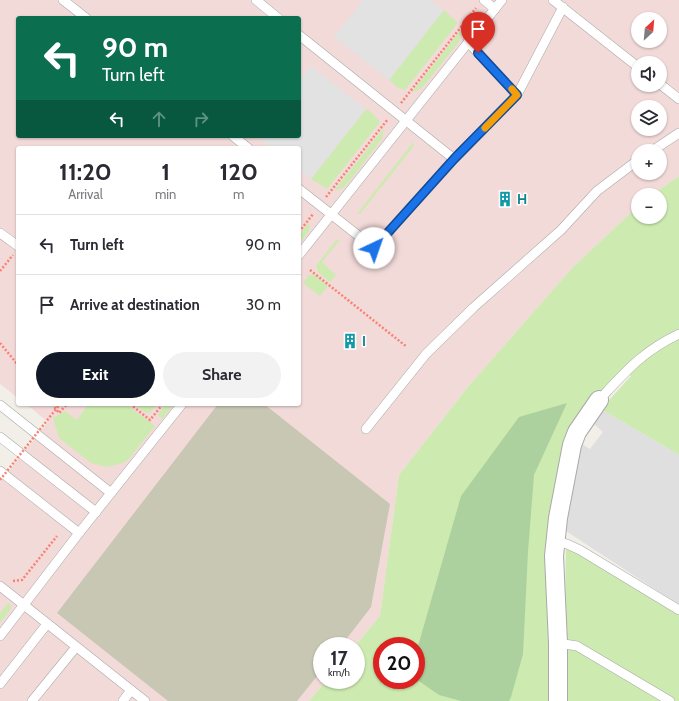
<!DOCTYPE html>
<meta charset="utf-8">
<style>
:root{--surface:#fff;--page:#f2f2f3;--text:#2b2b33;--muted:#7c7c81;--line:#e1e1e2;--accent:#111827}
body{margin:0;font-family:Cabin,sans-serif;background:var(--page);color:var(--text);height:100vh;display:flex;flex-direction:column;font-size:15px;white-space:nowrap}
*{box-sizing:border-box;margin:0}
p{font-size:13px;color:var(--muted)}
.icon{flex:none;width:22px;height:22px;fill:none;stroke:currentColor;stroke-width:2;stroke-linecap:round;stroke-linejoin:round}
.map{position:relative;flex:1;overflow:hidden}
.details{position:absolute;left:16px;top:146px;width:285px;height:260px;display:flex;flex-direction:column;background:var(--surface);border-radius:4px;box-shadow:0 1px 3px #0004}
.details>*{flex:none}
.hud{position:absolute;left:16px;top:16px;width:285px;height:122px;border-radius:4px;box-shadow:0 1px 3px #0004;background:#0b6e4f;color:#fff;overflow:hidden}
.needle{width:26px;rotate:26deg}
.controls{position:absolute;left:631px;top:12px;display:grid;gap:8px}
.controls a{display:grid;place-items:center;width:36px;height:36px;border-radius:50%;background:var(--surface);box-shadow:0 1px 3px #0004;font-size:20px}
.speed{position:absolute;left:313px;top:637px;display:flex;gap:8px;font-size:20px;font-weight:700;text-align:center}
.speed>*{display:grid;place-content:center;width:52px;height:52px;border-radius:50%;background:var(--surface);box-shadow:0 1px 3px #0004;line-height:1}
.speed small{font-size:10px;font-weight:400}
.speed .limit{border:6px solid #d22;background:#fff;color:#111}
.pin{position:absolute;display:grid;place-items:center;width:34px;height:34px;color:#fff;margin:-41px -17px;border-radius:50% 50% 50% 0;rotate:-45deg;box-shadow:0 0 4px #0007}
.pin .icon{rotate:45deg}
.me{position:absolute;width:44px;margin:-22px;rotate:42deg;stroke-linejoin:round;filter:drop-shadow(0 0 3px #0008)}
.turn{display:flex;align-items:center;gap:14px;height:84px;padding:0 20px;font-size:18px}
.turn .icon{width:52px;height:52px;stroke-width:2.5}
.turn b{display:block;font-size:28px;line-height:34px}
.lanes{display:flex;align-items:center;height:38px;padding:0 20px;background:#0003;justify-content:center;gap:20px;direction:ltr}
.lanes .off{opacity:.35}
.eta{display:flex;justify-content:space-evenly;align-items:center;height:68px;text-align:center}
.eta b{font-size:24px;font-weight:700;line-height:28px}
.action{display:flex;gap:8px;margin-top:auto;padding:8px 20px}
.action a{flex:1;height:46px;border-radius:24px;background:var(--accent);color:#fff;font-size:16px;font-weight:700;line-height:46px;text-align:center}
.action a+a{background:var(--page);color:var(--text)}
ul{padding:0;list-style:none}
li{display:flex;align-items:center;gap:12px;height:60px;padding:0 20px;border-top:1px solid var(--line)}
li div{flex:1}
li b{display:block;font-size:15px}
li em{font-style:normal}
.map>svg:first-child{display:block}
.residential{fill:#e0dfdf}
.commercial{fill:#f2dad9;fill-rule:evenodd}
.construction{fill:#c7c7b4}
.grass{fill:#cdebb0;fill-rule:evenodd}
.forest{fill:#add19e}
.parking{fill:#e2e2e2}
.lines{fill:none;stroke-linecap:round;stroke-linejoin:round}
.service-casing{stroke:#a9a9a9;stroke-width:10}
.minor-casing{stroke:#a9a9a9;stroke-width:20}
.path{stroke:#fa8072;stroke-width:2.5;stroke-dasharray:2 2;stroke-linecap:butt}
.service{stroke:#fff;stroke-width:9}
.minor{stroke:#fff;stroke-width:18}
.path-bridge{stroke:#fa8072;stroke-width:2.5;stroke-dasharray:2 2;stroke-linecap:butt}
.route-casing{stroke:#114b97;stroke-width:10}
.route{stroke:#1a73e8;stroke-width:7}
.slow{stroke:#f59e0b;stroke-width:7}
.labels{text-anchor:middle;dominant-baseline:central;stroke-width:3;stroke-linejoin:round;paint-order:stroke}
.culture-label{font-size:14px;font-weight:bold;fill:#0d838f;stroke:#fff;text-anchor:start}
</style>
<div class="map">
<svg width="679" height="701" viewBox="0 0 679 701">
<rect width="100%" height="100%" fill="#f2efe9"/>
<polygon class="residential" points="601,409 679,455 679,605 566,531 578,442 590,449 603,432 592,422"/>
<path class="commercial" d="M0,0h679v176l-27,19h-14v11l-66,62 -105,120 -68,87 -19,141 -25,30h-33v34h5l-18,21h-309v-219l48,-60 -22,-18h273v-256h-281v250l-18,-14zM18,18h281v118h-281zM638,19h22v22h-22zM638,63h22v22h-22zM638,107h22v22h-22zM638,151h22v22h-22z"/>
<polygon class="construction" points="218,404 264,404 390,504 371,607 341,646 322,646 322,670 297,701 168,701 57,613"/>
<g class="grass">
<polygon points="444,10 458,23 405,90 398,88 389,80"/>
<polygon points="462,29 459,42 422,88 411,93"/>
<polygon points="366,109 372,113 380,122 327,189 311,179"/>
<polygon points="384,128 382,139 347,184 343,188 334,191"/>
<polygon points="414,141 413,147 360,214 357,214"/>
<path d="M679,176v279l-78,-46 30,-33 -9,-6 -40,40 -20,45 -4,246h-249l18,-21h29l-1,-34 25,-30 19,-141 68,-87 105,-120 66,-62v11h22v-22h-8zM382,646h34v34h-34z"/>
<polygon points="309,222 309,231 299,244 299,236"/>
<polygon points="337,239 340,240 322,262 336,275 330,282 318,272 316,266"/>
<polygon points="309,275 315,275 328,286 320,296 303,283"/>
<polygon points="88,404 126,404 155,426 128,460 120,464 106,467 91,463 59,438 53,418 65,411 77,420"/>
<polygon points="134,404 157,404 151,412 146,413"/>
<polygon points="166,404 174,404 162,419 158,415"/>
<polygon points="566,545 679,615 679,701 567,701 564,677"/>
<polygon points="8,603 11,606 10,610 0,623 0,613"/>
</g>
<polygon class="forest" points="567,403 534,475 528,552 523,654 511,697 509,701 461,701 439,695 416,679 416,653 461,496 519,417"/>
<g class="parking">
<polygon points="363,0 431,0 444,10 389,80 334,37"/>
<polygon points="311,66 366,109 311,179 299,170 299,148 271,148 256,136 299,136 299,81"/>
</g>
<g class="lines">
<g class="service-casing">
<g id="service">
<polyline points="63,0 86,18"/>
<polyline points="256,0 278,18"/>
<polyline points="484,0 495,9"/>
<polyline points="553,0 638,67"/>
<polyline points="299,35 454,159"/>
<polyline points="468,42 517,95"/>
<polyline points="660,84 679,99"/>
<polyline points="233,136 248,148"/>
<polyline points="652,151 679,133"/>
<polyline points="299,189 374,248 454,159 517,95 563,7"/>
<polyline points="0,233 18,246"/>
<polyline points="299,255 502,0"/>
<path d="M599,400c27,-29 44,-49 80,-66"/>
<polyline points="0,405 111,493"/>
<polyline points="366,429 426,354 474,307 561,230 597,191 638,160"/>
<polyline points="0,437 96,512"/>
<polyline points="0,471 79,533"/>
<polyline points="556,541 567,544 580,550 679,610"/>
<polyline points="0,586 131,690 123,701"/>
<polyline points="0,636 79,533 182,404"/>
<polyline points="558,643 577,646 670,701"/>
<polyline points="0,684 47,624"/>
<polyline points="131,690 145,701"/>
<polyline points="32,701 76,647"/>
</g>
</g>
<g class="minor-casing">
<polyline id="minor" points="558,701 558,643 554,556 558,518 572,445 577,432 599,400"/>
</g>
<g class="path">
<polyline points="401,103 476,8"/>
<polyline points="326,197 388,119"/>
<polyline points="299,232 313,214"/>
<polyline points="310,270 407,347"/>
<polyline points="0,271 13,255"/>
<polyline points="0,343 18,365"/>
<polyline points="52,404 59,413 67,404"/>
<polyline points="130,404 150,420 163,404"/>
<polyline points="13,581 22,580 57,536"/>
</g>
<use href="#service" class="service"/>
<use href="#minor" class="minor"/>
<polyline class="path-bridge" points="0,480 60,404"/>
</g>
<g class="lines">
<g class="route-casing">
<polyline id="route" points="374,248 454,159 517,95 478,53"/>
</g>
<use href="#route" class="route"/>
<polyline class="slow" points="485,128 517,95 512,89"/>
</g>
<defs>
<g id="building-bare" transform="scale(1.2)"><path d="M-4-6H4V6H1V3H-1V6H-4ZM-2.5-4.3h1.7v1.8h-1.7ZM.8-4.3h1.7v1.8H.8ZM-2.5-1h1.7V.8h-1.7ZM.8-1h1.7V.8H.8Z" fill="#0f9aa8" stroke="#fff" stroke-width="2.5" paint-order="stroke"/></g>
</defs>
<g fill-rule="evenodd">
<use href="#building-bare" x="505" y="199"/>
<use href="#building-bare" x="350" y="341"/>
</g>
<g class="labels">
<g class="culture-label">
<text x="517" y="199">H</text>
<text x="362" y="341">I</text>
</g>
</g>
</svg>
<div class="controls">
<a><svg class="needle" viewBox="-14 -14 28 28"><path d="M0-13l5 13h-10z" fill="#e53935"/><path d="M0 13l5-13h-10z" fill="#7c7c81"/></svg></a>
<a><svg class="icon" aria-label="sound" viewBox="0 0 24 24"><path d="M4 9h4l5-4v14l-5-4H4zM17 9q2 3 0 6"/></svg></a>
<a><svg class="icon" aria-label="layers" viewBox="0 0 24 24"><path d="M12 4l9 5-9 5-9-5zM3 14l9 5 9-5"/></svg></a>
<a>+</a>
<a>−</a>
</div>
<div class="speed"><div>17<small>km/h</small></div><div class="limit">20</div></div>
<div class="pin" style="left:478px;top:53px;background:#d93025"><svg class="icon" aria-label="arrive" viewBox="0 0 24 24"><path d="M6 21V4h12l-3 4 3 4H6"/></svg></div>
<svg class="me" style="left:374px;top:248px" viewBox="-20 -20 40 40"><circle r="19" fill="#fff"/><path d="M0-13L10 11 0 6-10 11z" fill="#1a73e8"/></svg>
<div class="hud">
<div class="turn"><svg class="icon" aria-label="left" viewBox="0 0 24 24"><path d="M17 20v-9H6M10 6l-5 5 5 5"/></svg><div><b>90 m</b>Turn left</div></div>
<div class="lanes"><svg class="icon" aria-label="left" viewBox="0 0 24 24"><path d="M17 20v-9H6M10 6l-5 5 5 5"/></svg><svg class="icon off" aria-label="ahead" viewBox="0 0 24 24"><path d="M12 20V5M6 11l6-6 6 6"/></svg><svg class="icon off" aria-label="right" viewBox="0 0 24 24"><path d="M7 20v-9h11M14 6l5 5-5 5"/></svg></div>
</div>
<section class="details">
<div class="eta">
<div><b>11:20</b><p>Arrival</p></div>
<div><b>1</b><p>min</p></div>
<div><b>120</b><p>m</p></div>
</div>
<ul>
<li><svg class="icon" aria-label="left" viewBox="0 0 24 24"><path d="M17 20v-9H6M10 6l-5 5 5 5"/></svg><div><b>Turn left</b></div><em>90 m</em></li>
<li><svg class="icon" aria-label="arrive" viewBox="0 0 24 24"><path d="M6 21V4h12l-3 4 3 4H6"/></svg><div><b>Arrive at destination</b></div><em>30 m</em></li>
</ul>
<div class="action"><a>Exit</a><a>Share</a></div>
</section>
</div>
